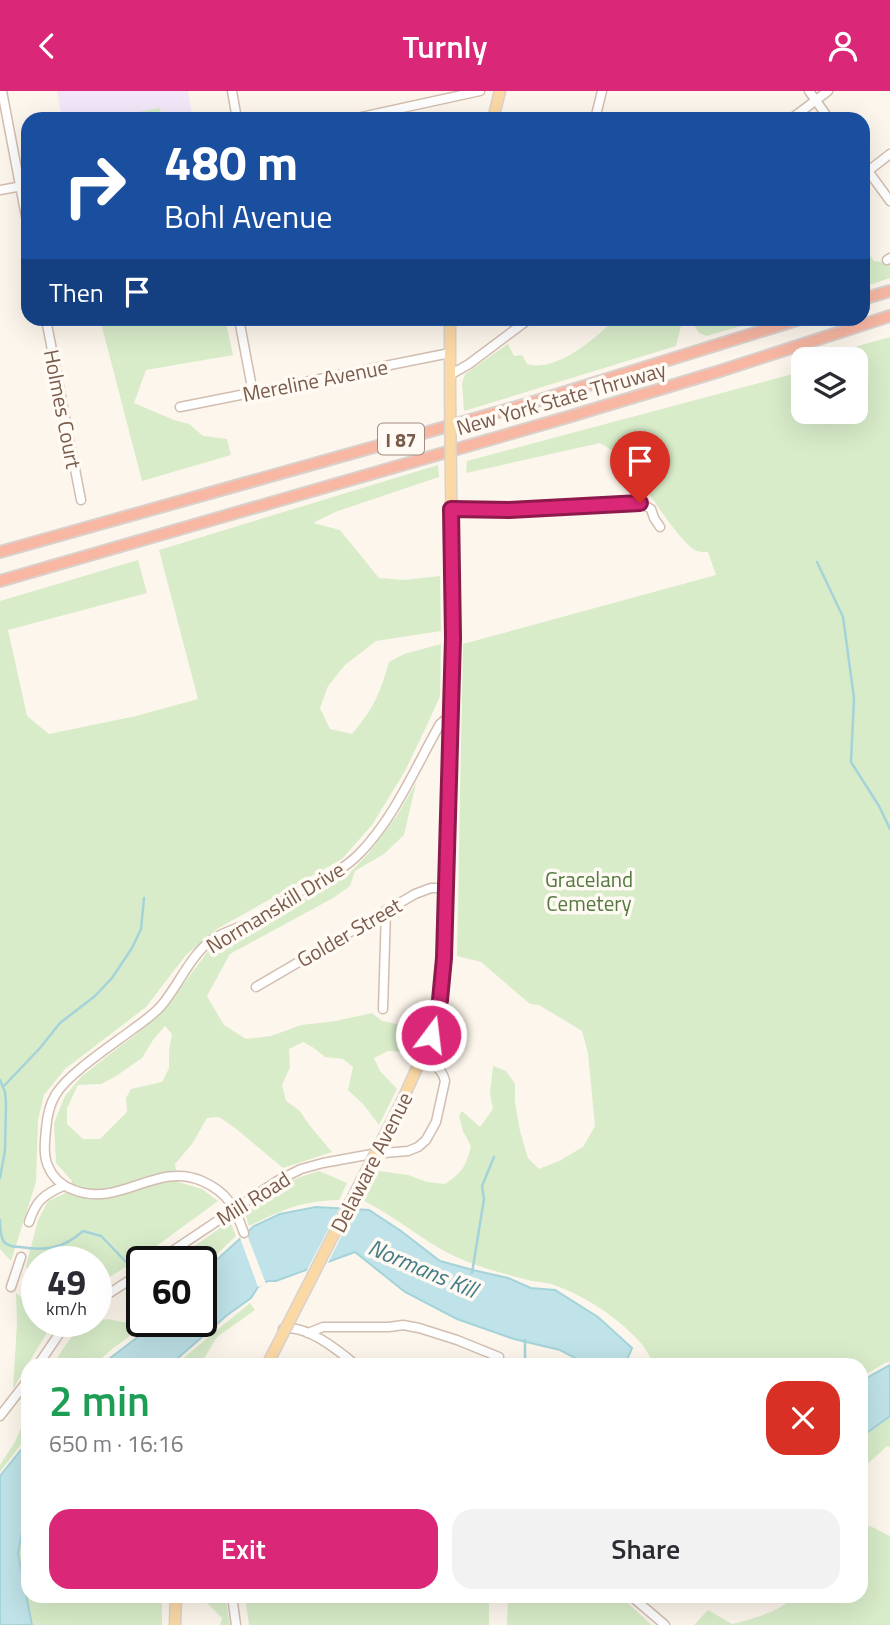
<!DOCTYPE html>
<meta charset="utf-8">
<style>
:root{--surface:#fff;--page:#f2f2f3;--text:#2b2b33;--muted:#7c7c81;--accent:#db2777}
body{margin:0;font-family:"Titillium Web",sans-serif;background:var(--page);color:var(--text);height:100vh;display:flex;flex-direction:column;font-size:26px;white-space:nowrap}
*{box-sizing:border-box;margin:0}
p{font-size:23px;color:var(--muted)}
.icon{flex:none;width:38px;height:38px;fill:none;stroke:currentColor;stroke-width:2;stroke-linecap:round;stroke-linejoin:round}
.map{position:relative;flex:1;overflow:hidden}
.side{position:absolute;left:21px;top:1267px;width:847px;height:245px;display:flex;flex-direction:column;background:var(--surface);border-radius:21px;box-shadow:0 7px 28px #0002}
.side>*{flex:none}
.banner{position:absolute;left:21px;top:21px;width:849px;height:214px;border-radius:21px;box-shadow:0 7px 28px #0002;background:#1a4fa0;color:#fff;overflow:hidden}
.buttons{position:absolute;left:791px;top:256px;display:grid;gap:14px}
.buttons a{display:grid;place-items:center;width:77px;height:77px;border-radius:14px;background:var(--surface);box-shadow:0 7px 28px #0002;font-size:35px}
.speed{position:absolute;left:21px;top:1155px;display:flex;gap:14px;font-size:35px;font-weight:700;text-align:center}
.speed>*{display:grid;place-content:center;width:91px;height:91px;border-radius:50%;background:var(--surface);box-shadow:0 7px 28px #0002;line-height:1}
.speed small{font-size:18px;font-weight:400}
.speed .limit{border:4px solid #111;border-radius:10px;background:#fff;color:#111}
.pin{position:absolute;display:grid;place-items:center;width:60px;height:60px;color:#fff;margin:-72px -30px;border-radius:50% 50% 50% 0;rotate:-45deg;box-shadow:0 0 7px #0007}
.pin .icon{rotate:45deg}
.me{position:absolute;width:77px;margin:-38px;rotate:15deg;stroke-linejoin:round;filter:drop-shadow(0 0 5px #0008)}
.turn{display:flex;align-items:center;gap:24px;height:147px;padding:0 28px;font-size:32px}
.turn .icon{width:91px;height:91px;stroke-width:2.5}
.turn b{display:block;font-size:49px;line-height:60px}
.then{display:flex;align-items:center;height:66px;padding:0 28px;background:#0003;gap:14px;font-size:26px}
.round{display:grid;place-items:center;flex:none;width:74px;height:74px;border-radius:21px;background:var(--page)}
.overview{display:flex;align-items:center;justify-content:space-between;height:119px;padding:0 28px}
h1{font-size:42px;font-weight:600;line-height:52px;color:#1e9e55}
.action{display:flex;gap:14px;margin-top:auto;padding:14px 28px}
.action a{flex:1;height:80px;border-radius:21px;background:var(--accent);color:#fff;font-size:28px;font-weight:600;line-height:80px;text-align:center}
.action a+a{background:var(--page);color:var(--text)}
header{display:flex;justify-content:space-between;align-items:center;height:91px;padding:0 28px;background:var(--accent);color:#fff;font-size:32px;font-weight:600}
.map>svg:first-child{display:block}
.education{fill:#f3e8fa}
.green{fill:#d8ecc9;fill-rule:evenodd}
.water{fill:#bfe3e8;stroke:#a5d3da;stroke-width:2}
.pier{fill:#fdf6ec}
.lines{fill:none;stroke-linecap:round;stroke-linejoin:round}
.stream{stroke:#a5d3da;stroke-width:2.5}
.minor-casing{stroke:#d1beb0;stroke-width:11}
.major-casing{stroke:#dad1cd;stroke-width:13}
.highway-casing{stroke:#dad1cd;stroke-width:14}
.minor{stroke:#fff;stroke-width:8}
.major{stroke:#fbd9a5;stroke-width:10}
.highway{stroke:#f7b7a3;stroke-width:10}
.major-bridge-casing{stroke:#dad1cd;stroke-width:13;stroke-linecap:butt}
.major-bridge{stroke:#fbd9a5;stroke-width:10}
.route-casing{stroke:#8e194d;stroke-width:18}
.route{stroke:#db2777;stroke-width:12}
.labels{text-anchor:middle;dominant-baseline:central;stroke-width:7;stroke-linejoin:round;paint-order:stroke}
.shield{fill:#fffaf3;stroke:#a28b7f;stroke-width:2}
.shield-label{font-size:19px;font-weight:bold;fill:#7a5c4d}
.street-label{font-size:21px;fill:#7a5c4d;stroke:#fffaf3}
.park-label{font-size:21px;fill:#537a41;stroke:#fffaf3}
.water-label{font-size:23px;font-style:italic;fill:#437c86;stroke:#fffaf3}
</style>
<header><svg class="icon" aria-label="back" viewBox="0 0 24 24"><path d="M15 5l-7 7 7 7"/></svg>Turnly<svg class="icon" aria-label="person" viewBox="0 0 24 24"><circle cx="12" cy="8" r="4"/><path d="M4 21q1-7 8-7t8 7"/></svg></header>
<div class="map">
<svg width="890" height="1534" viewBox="0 0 890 1534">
<rect width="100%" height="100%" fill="#fdf6ec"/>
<polygon class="education" points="57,0 188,0 193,28 162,28 160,17 108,28 62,28"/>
<g class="green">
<polygon points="160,17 162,28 108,28 157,17"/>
<polygon points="863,155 874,170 890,172 890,187 863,196"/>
<polygon points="100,228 225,228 233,264 146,279 134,312 174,329 189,333 203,345 227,348 231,364 142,390"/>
<path d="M615,228h64l2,7 -5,20 -212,65 -2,-28 3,-9 43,-30 6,12 8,-1 5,9c29,9 69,-26 88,-45z"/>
<polygon points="693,228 765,228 707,245 699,242 694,234"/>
<path d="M890,246v1025l-5,1 -24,14v-12h-204l-3,-2c-5,-7 -9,-16 -15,-22 -22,-24 -54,-45 -85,-56 -8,-3 -17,-3 -26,-5 -24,-6 -49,-13 -72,-23 -32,-15 -59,-40 -92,-56l15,-30 29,4 19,7 18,2c17,-11 21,-18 26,-38l-8,-15 -4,-15 3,-5 18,16 13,-18 -3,-16 3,-27 13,5 9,13v19l5,28 8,27 11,11 20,-8 24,-14 12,-21 -7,-73 -6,-22 -43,-26 -9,-1 -49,-42 -24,-6 6,-312 253,-69 -8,-23c-4,0 -8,0 -11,-1 -12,-3 -47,-55 -54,-67 -7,-14 -7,-21 -18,-34l-10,2 -15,-9 -134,30 1,-12 326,-87 10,-6v43h53v-52h-36l9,-5z"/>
<path d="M438,374l1,12 -104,35 -22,11 27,7 39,48 25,2 36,-4 1,55 -65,10 -31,24 -17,21 -8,22 10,21 22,5c21,-25 28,-40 37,-72l15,-8 37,-10 -1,52 -12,27 -23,48 -33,54 -30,34 -125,70 -31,26 -40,52 -81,62 -21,26 -6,25 -2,62 -25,79 -11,-12v-648l138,-41 9,33 -139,37 19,86 22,18 87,-18 62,-17 -39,-149z"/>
<path d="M416,692l-12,52 -20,19 -29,17 -5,15 -17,12 -103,56 -23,42 17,29 22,14 25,-3 30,-11 35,-4 36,-8 10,8 39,8 -10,23 -23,-1 -14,7 6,13 17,18 -18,36 -15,-20 -16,-15 5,-23 -10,-8 -18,-2 -11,-9 -11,-6 -14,7 1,18 -8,18 4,16 13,9 11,16 22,26 -49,16 -48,-40 -16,-11 -12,1 -15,26 -17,20 3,18 24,7 16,12 -82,60 -40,24v-23h-59v59h17l-41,68 4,-66 -1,-30 12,9 7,-13 -9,-23 12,-46 10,-19 16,-7 8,-13 -16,-18 -2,-40 11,-27 17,-20 77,-60 50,-66 39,-19 31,-20 67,-34 22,-23 30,-40zM165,935l7,8 -3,17v17l-7,14 -31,7 -5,9 1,14 -27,27h-17l-16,-15v-16l11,-23 23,-1 15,-8 26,-18 11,-18z"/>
<path d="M319,1080l28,12 -8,17c-38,1 -57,10 -90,26l-3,-10c17,-25 45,-37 73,-45z"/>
<polygon points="230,1130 236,1145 201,1178 201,1171 172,1171"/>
<polygon points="250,1212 255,1219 217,1246 202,1271 203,1274 175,1274"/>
<path d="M142,1220v10h8l-38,28 -18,16h-40c4,-10 21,-35 31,-41 4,-2 12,-4 15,-4 21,-4 23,12 42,-9z"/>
<polygon points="890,1325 890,1356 887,1355 861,1379 861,1346"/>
<polygon points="28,1327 28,1344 0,1381 0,1374 15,1351 23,1332"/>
<polygon points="28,1421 28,1505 162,1505 162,1534 32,1534 18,1463 24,1429"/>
<path d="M861,1433l11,3 18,9v89h-196l14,-15 24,14c18,-5 51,-12 60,-28h69z"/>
<polygon points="204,1505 225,1505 230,1534 220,1534 222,1527 206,1511"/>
<polygon points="245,1505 489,1505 489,1534 249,1534"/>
<polygon points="511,1505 620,1505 652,1534 507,1534 508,1510"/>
</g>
<g class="water">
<polygon points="316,1116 369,1119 401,1140 440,1170 473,1179 508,1187 531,1197 555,1199 598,1226 632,1257 625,1274 588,1274 560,1259 514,1248 457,1228 405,1201 355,1161 276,1190 268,1190 258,1196 251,1207 226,1225 170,1274 101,1274 159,1230 201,1230 201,1183 254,1135 280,1123"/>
<polygon points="890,1274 890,1325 861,1346 861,1293 870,1285"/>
<polygon points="28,1350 28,1421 24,1429 18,1463 32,1534 0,1534 0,1385"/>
</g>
<g class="pier">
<polygon points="341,1114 357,1114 326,1176 305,1183"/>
<polygon points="246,1141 266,1193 258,1196 239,1144"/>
</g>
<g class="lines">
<g class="stream">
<polyline points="817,471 843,526 854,607 851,671 879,715 890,738"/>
<polyline points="0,989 5,1001 6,1012 5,1059 0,1087"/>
<polyline points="3,996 40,957 60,932 95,905 112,887 132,857 141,838 144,807"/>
<path d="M0,1129c0,6 0,16 4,22 4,4 11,5 16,5 25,4 43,2 63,-16l18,5 29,30"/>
<polyline points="472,1182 484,1108 482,1095 494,1066"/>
<polyline points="525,1274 525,1249"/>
</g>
<g class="minor-casing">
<g id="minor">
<polyline points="2,0 28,136"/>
<polyline points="232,0 237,28"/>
<polyline points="809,0 829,28"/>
<polyline points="352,28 480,0"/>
<polyline points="595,28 602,0"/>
<polyline points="791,28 828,0"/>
<polyline points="863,73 890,110"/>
<polyline points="863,84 890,63"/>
<polyline points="0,99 28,94"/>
<polyline points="887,169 890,167"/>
<polyline points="46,228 81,409"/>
<polyline points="239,228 253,302"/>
<polyline points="450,284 469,273 529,228"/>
<polyline points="180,316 450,262"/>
<polyline points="451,418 509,419 640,412 651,418 654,427 660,436"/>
<polyline points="256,896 415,803 431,797 446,797"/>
<polyline points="383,918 386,819"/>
<path d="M29,1131c7,-21 14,-27 34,-36"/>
<path d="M244,1142c-9,-25 -15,-40 -42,-52 -45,-20 -82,27 -128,9 -12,-4 -21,-12 -26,-24 -5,-11 -3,-25 -2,-37 1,-12 3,-24 10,-35 13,-21 56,-49 77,-65 10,-7 20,-14 28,-23 18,-21 29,-51 52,-67 12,-8 26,-11 39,-17 13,-7 23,-16 35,-24 25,-14 51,-23 72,-44 36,-37 56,-86 81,-130l12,-10"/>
<path d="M156,1171l121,-81 24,-12 22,-6 49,-9 36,-3 10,-4 8,-7 10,-18 9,-41c-2,-12 -13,-17 -22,-24"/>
<polyline points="11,1196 21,1166"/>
<polyline points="96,1211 142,1181"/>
<path d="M283,1238c22,-6 56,22 73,36"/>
<polyline points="308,1242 323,1236 389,1236 403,1234 419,1237 457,1249 499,1266"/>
<polyline points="38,1274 59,1243 70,1230"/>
<polyline points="0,1325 28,1289"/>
<polyline points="232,1505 236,1534"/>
<polyline points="631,1505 665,1534"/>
</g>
</g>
<g class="major-casing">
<g id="major">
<polyline points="493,28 500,0"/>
<polyline points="450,228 450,303"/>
<path d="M400,1014c20,-42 38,-83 43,-129l10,-338 -2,-157"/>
<polyline points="175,1534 176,1505"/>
</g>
</g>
<g class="highway-casing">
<g id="highway">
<polyline points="863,208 890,200"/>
<polyline points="0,461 527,313 800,228"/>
<polyline points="0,490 568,326 720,280 890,225"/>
</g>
</g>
<use href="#minor" class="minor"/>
<use href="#major" class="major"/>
<use href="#highway" class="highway"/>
<g class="major-bridge-casing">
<g id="major-bridge">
<polyline points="450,303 451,390"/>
<polyline points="267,1274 400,1014"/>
</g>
</g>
<use href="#major-bridge" class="major-bridge"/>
</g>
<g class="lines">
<g class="route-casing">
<polyline id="route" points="431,944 440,909 444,867 453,547 451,418 509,419 640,412"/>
</g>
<use href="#route" class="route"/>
</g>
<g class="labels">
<rect class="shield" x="378" y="332.5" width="46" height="31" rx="5"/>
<g class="shield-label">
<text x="401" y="348">I 87</text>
</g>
<g class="street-label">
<text transform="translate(315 289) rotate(-11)">Mereline Avenue</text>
<text transform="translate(561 307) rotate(-16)">New York State Thruway</text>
<text transform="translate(63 318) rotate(79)">Holmes Court</text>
<text transform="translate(275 816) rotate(-31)">Normanskill Drive</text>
<text transform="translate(349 841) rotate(-30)">Golder Street</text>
<text transform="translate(371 1071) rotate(-63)">Delaware Avenue</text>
<text transform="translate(253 1107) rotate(-32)">Mill Road</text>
</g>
<g class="park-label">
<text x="589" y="788">Graceland<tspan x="589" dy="24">Cemetery</tspan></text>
</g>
<g class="water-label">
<text transform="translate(423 1177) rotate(23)">Normans Kill</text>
</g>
</g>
</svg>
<div class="buttons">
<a><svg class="icon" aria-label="layers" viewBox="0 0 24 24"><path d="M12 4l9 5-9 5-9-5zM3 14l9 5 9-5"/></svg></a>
</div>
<div class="speed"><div>49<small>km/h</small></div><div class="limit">60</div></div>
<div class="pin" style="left:640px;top:412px;background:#d93025"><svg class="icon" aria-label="arrive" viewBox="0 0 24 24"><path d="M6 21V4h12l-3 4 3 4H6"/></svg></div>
<svg class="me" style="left:431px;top:944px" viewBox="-20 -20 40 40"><circle r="17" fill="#db2777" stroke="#fff" stroke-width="3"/><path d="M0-11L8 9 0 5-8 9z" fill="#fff"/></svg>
<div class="banner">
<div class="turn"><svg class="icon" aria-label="right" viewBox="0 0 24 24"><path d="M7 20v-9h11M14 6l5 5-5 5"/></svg><div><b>480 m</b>Bohl Avenue</div></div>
<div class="then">Then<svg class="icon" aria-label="arrive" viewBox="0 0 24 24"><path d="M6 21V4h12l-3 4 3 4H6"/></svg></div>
</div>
<section class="side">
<div class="overview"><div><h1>2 min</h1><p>650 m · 16:16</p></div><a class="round" style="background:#d93025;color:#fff"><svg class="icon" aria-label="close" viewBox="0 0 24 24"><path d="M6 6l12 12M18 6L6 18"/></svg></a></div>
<div class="action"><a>Exit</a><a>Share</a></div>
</section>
</div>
